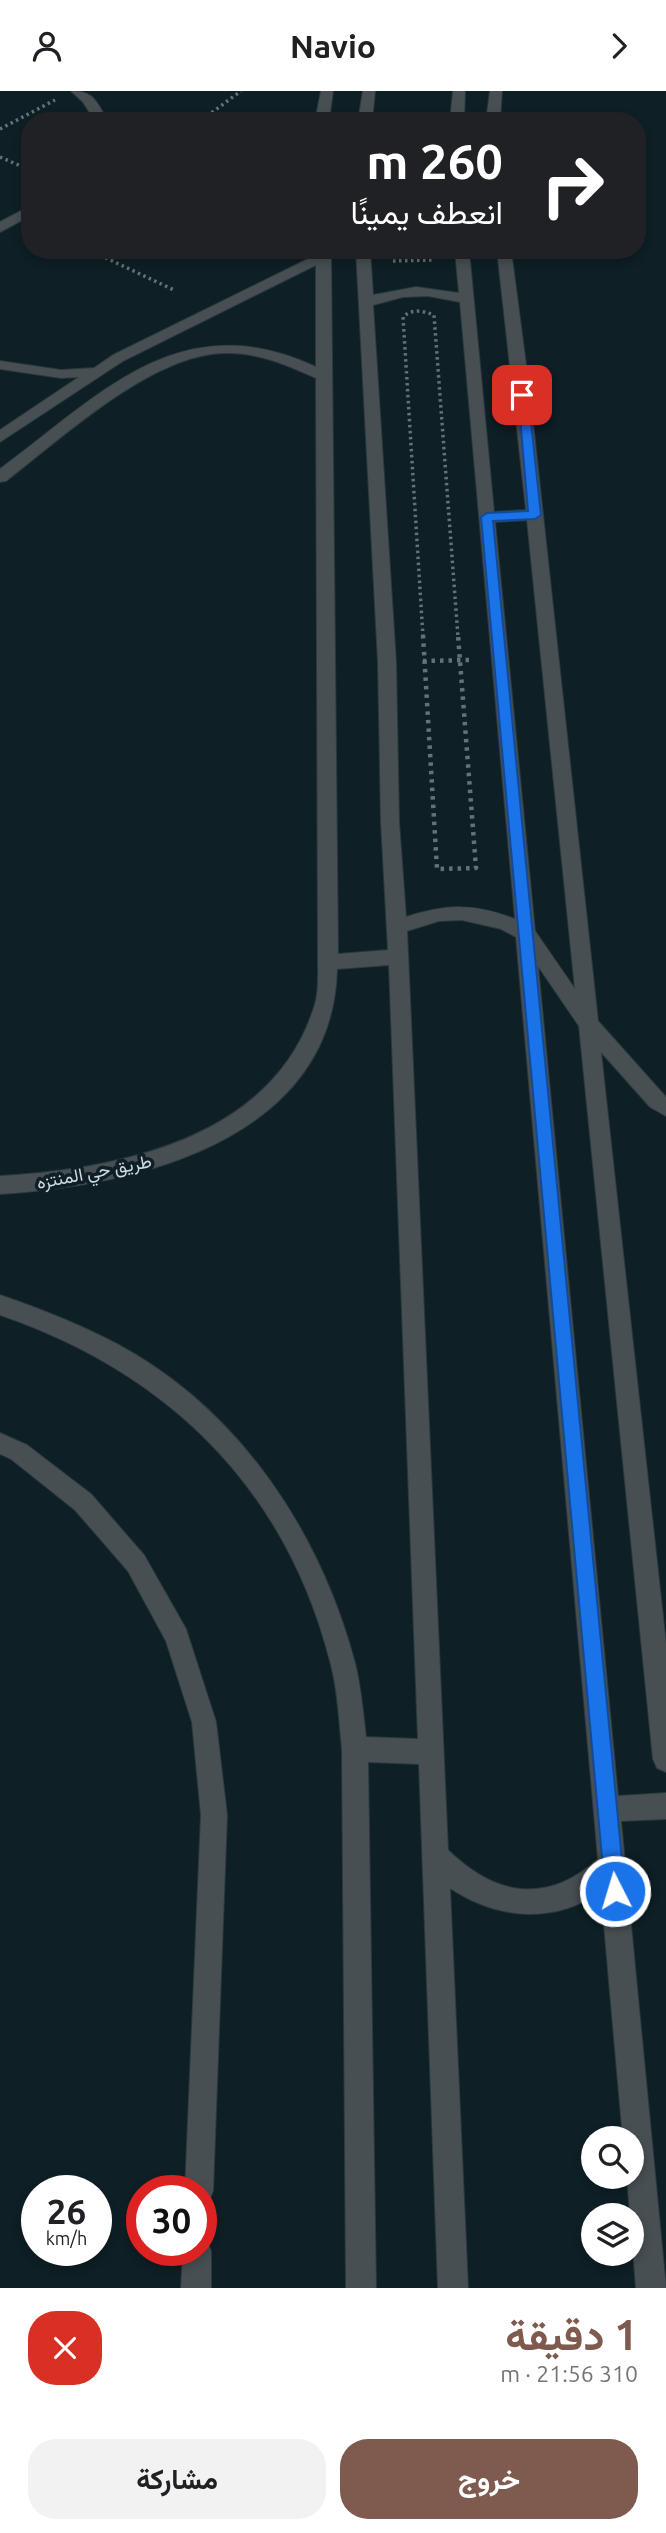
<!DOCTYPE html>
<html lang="ar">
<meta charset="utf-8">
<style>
:root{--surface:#fff;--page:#f2f2f2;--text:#202124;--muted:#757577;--accent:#7f5a4f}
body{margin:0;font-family:Ubuntu,Vazirmatn,sans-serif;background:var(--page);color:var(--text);direction:rtl;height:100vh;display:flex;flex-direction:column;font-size:26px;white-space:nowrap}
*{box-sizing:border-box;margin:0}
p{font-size:23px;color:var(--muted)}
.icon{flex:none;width:38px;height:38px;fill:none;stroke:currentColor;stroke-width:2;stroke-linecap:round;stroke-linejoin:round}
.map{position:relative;height:2197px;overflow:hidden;direction:ltr}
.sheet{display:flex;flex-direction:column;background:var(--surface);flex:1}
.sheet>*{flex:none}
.guide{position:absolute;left:21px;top:21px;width:625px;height:147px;border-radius:28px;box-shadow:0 4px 10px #0003;direction:rtl;background:#202124;color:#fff;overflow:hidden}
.controls{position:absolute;left:581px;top:2035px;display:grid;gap:14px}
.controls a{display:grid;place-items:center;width:63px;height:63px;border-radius:50%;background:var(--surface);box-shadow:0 4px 10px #0003;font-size:35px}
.speed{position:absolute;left:21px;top:2084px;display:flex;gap:14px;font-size:35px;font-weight:700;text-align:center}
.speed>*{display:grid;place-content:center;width:91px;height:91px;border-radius:50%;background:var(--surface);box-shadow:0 4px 10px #0003;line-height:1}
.speed small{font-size:18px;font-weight:400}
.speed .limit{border:10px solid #d22;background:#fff;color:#111}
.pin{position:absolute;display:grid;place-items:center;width:60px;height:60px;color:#fff;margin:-30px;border-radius:14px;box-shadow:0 4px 10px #0006}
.me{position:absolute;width:77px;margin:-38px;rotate:355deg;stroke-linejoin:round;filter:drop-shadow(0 0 5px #0008)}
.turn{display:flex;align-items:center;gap:24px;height:147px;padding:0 28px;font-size:32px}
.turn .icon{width:91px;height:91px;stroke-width:2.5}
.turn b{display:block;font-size:49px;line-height:60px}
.round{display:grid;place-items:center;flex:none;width:74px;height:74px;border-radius:28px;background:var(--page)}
.headline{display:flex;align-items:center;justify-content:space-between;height:119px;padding:0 28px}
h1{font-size:42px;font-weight:700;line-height:52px;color:var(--accent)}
.action{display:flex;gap:14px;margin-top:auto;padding:14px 28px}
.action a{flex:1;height:80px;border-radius:28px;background:var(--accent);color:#fff;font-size:28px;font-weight:700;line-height:80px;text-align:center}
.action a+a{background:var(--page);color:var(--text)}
header{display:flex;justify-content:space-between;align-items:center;height:91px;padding:0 28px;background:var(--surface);font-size:32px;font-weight:700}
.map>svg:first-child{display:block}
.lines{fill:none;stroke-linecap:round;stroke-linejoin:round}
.street-casing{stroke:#29393f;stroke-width:2}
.path-far1{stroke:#647277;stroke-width:3.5;stroke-dasharray:2.5 3.5;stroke-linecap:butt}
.path{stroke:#647277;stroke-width:4.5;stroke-dasharray:3.5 5;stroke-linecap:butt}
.street{fill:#474f52;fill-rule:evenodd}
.route{fill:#1a73e8;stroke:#114b97;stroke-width:2}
.labels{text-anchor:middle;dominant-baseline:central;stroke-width:7;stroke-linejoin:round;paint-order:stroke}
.street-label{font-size:18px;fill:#cfd9de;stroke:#0e1f25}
</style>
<header><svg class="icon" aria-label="forward" viewBox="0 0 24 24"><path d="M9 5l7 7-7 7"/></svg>Navio<svg class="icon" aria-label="person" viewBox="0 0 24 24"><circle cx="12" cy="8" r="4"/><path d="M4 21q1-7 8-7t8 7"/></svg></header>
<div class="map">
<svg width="666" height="2197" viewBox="0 0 666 2197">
<rect width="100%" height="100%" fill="#0e1f25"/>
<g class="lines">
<g class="street-casing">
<g id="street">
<path d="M71,0c24,0 25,11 37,30h-13l-12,-19z"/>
<polygon points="321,0 333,0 329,30 315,30"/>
<polygon points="363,0 375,0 372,30 358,30"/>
<polygon points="453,0 465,0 464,30 450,30"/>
<polygon points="490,0 502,0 500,30 486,30"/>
<polygon points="30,115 30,125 0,141 0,131"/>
<path d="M316,159h14l1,6 7,698 50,-4 -7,-128 -3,-160 -22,-412h14l3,45 43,-8 43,6 -4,-43h14l25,262 32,-2 -29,-260h14l19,145 68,626 68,76v19l-16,-9 -49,-55 65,592v128l-9,-4 -4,-9 -74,-733 -41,-60 80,830 48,-3v26l-45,2 45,467h-30l-9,-111h5v-38h-9l-22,-248c-47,34 -105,28 -151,-3l18,400h-30l-19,-524 -51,-2 8,526h-30l-4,-539c-3,-28 -4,-57 -11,-84 -44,-176 -162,-292 -331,-350v-20c41,14 79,29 117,49 123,66 203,188 238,319 6,24 8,49 11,74l52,2 -29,-774 -52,4c-4,170 -200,217 -337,225v-18c121,-7 275,-38 315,-172 4,-13 3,-28 3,-42l-2,-584c-29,-13 -59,-26 -92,-25 -73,2 -161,84 -218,128l-6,1v-13c103,-76 180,-165 316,-102v-102l-193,96 -123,81v-12l79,-53 -18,1 -61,-9v-8l61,9 33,-2 19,-13 203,-100zM428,205l32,6 55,617c-42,-16 -68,-15 -109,-2l-7,-95 -3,-160 -23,-357 30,-8zM527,429l48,469 -40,-58 -40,-409zM462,829l39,9 15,8 82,922c-51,46 -103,37 -150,-9l-41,-919 32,-10z"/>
<polygon points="0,1342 27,1354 91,1403 144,1464 186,1538 216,1631 227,1724 213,2100 209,2110 201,2113 201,2100 185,2100 201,1724 192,1631 166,1550 128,1480 75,1419 11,1368 0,1363"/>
<polygon points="201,2147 207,2150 211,2160 211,2197 181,2197 183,2160 201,2160"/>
</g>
</g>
<g class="path-far1">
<polyline points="196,30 203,28 241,0"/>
<polyline points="0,38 55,9"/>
<polyline points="0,66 30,79"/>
<polyline points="89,159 174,199"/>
<polyline points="393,170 433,169"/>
<path d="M423,546l-20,-320c9,-9 20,-6 31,-2l24,322"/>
</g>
<g class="path">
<polyline points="423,544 437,778 476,777 458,544"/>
<polyline points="423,570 470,569"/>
</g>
<use href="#street" class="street"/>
</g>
<polygon class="route" points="518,302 528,304 541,424 535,428 493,430 625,1800 622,1807 615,1810 608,1807 605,1800 481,426 487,422 528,420"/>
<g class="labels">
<g class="street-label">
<text transform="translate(94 1080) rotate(-11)">طريق حي المنتزه</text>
</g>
</g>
</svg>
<div class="controls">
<a><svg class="icon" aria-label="search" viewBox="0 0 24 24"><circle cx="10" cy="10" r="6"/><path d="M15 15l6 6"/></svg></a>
<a><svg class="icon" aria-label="layers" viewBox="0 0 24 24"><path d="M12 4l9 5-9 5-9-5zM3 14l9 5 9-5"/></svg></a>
</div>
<div class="speed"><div>26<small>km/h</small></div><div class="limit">30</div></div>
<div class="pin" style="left:522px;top:304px;background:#d93025"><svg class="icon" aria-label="arrive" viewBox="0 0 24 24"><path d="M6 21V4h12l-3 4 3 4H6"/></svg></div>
<svg class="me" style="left:615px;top:1800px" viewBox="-20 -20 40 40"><circle r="17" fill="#1a73e8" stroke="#fff" stroke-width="3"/><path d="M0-11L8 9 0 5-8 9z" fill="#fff"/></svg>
<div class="guide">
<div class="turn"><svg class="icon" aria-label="right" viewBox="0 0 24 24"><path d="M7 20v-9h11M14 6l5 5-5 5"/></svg><div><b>260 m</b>انعطف يمينًا</div></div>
</div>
</div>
<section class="sheet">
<div class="headline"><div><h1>1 دقيقة</h1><p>310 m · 21:56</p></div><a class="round" style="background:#d93025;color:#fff"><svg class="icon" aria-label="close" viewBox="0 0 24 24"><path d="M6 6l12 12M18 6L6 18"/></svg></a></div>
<div class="action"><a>خروج</a><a>مشاركة</a></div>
</section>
